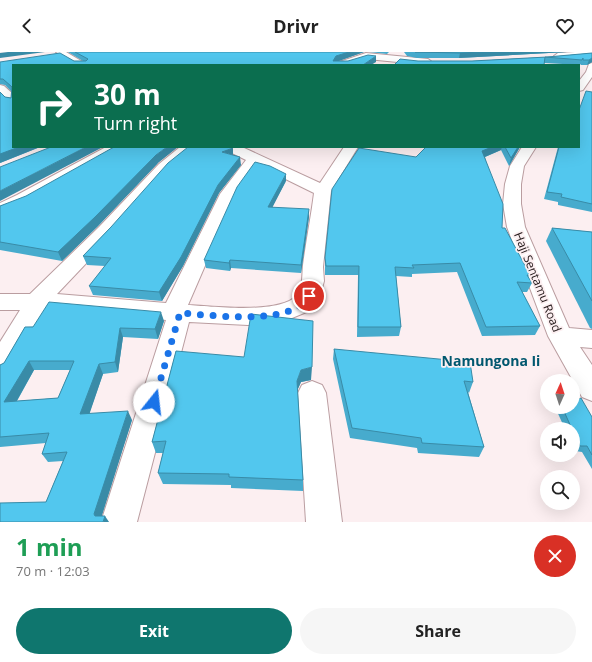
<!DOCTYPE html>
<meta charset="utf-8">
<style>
:root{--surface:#fff;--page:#f6f6f6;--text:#222;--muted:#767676;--accent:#0f766e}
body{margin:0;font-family:"Open Sans",sans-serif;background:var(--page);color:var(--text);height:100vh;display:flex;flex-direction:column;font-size:15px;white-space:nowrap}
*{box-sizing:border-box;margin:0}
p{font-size:13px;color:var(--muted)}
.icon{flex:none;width:22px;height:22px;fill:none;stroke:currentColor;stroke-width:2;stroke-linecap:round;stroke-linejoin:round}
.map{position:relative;height:470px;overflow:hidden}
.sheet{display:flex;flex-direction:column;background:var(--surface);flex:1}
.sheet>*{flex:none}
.guide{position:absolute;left:12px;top:12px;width:568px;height:84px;border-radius:0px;box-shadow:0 4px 16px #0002;background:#0b6e4f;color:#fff;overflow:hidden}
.needle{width:26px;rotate:3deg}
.tools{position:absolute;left:540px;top:322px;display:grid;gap:8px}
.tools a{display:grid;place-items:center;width:40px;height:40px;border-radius:50%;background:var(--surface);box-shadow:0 4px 16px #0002;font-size:20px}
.pin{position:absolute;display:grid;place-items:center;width:34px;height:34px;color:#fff;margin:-17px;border:2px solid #fff;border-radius:50%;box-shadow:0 1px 4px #0007}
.me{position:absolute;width:44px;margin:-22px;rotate:16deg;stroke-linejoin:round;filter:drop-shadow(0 0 3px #0008)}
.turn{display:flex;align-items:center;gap:14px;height:84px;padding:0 16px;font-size:18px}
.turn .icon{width:52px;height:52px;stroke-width:2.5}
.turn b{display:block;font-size:28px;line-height:34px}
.round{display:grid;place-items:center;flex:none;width:42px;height:42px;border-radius:21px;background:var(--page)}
.summary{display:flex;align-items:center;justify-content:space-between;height:68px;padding:0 16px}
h1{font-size:24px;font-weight:700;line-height:30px;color:#1e9e55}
.action{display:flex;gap:8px;margin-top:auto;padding:8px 16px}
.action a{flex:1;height:46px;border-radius:24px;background:var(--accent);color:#fff;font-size:16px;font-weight:700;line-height:46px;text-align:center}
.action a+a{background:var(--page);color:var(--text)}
header{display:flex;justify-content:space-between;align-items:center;height:52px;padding:0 16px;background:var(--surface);font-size:18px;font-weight:700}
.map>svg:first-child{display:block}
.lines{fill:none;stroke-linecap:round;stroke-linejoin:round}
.street-casing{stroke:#ba9da0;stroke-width:2}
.street{fill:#fff;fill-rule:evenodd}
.wall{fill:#47abcd;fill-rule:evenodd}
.shaded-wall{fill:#398ba7}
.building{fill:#52c7ee;stroke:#398ba7;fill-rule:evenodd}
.route{stroke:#1a73e8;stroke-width:7;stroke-dasharray:0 12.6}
.labels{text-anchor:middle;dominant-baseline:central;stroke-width:3.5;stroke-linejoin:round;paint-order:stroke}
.street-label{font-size:12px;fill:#251a1b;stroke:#fceff1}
.quarter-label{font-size:14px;font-weight:bold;fill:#00576e;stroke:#fceff1}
</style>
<header><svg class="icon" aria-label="back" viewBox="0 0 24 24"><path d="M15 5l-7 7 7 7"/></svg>Drivr<svg class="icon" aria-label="heart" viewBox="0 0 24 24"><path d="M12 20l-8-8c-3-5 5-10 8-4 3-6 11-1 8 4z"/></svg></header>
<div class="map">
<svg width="592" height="470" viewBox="0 0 592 470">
<rect width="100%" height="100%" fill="#fceff1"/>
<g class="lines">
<g class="street-casing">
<g id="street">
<polygon points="56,0 66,0 88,13 76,13"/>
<polygon points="575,0 592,0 592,4 558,7 554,4 558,1"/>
<polygon points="366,1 428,7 432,10 428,13 367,7 348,13 334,13 336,11"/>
<polygon points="592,11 592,25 583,38 579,39 579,29 586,20 589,12"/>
<polygon points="0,33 4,34 13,42 13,51 9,50 0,42"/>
<polygon points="106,95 123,95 121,98 29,151 0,162 0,151 17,143"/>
<path d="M180,95h16l-27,23 -56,65 -56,59 109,9 54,-109 26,-34 -20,-10 -2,-3h18l78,36 24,-36h14l-27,44 -8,76 1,14 -4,15 -11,15 -17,7 -21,5 -23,2 -59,-3 -52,200h-36l65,-202 -100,-10h-22l-35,62 -9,4v-34l20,-32h-20v-16h30l69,-67 60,-63zM257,113l57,28c-3,24 -8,48 -11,72 -1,10 0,19 -4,27 -11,24 -89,14 -111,13l48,-111z"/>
<polygon points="522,95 536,95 524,114 521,132 521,152 525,175 569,276 592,278 592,296 580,295 592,313 592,349 582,345 548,284 507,175 503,152 505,132 510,114"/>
<polygon points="312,329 322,333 326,341 342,470 306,470 298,341 302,333"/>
</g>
</g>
<use href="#street" class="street"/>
</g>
<g class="wall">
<polygon points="68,0 364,0 338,9 376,10 13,13 13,95 40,95 0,111 0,40 5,45 11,46 11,39 5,33 0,32 0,10 83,9"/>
<polygon points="369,0 389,0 387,2"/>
<polygon points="404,0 567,0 459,6 417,6 407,4"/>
<polygon points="592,1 592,11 592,10 587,13 581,13 581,12 580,13 545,11 418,9 472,9 547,5"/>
<polygon points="592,40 592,160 558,153 558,150 544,147 558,95 579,95"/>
<polygon points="426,95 520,95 509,114 501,98 485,105 502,176 530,223 528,225 532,231 527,240 522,240 540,274 535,283 482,284 457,220 412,222 412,225 396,224 401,275 399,284 357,285 358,223 325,223 325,206 416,105"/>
<polygon points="233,103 241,113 219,141 183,214 162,249 93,243 89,234 105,214 87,213 83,204 111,175"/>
<polygon points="158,111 98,174 62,209 0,198 0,154"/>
<polygon points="286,129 272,155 309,165 301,221 231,216 230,219 206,216 204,208"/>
<polygon points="552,176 592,180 592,277 590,276 546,189"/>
<path d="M164,269l-6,18 -35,-2 -5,35 -15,2 -14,40 43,6 -31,96 8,6 -63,-20 17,-41 -15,1 -6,-8 4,-11 -46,4v-82l4,-2 21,-36zM34,318h36l-12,28 -41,3z"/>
<polygon points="334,297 473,330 469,341 468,340 484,395 479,405 418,401 417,396 350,386 333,307"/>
<polygon points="176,299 311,328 301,330 297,339 303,428 303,439 231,436 231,433 163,432 158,421 163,401 156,401 152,390"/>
<polygon points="555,355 573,355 592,365 592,417 582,400 575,399 573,395 573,377 565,377"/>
</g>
<g class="shaded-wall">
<polygon points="8,0 45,0 0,6 0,1"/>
<polygon points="349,0 364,0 336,10 333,9 336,4"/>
<polygon points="483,0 567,0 459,6 460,1"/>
<polygon points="376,4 376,10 371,13 363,13"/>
<polygon points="592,6 592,10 587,13 589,8"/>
<polygon points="19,95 40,95 0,111 0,102"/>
<polygon points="86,95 103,95 0,149 0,139"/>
<polygon points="167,95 178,95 158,111 98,174 62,209 58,200 156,103"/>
<polygon points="492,95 502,95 501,98 480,107 482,99"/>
<polygon points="518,95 520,95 509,114 511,106"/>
<polygon points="233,96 233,103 222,100"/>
<polygon points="240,105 241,113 219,141 183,214 162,249 159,240 218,133"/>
<polygon points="286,122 286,129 269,162 268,155"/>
<polygon points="309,157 309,165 301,221 301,213"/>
<polygon points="230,208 231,216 230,219 229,211"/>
<polygon points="161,260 164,269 158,287 155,277"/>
<polygon points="120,276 123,285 118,320 115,310"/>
<polygon points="29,309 34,318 11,359 4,350"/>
<polygon points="99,312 103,322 86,372 80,362"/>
<polygon points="312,315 311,328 301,330 296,341 297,329 301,318"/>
<polygon points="128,359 132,368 100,470 94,462"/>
<polygon points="105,464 109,470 103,470"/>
</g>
<g class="building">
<polygon points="75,0 349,0 336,4 333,9 348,9 368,3 376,4 363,13 13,13 13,95 19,95 0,102 0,40 5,45 11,46 12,35 3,27 0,27 0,10 60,1 74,9 86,9 88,7"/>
<polygon points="415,0 483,0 460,1"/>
<polygon points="592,1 592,6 589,8 583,8 583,6 582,8 545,5 544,13 394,13 400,7 418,9 472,9 547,5"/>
<polygon points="586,39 592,40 592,152 561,145 562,142 547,140 559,95 579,95 579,58"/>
<polygon points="51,95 86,95 0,139 0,115"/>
<polygon points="114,95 167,95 156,103 95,165 58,200 0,190 0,154 26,144"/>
<polygon points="188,95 231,95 233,96 222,100 240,105 218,133 181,205 159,240 89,234 111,206 83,204 111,175 168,111"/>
<polygon points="426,95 492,95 482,99 503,152 502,176 505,176 530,223 527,223 532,231 517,230 540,274 486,275 460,211 412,213 414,216 395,215 401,275 358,275 359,214 326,214 325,206 332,137 359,96 416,105"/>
<polygon points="505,95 518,95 511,106"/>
<polygon points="255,110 270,114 286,122 268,155 309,157 301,213 230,208 229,211 204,208 237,135"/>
<polygon points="552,176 592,180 592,249"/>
<path d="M49,250l112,10 -6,17 -35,-1 -5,34 -16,2 -19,50 48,-3 -34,103 1,2h10l-2,6h-103v-19l46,-1 21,-50 -25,2 7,-21 -49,4v-72l4,-2 21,-36h8zM29,309h45l-16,37 -54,4z"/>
<polygon points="251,262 313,269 312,315 301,318 297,329 303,428 229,425 229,422 158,421 166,389 152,390 176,299 244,305"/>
<polygon points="334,297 470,310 473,330 464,329 484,395 422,391 421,386 352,376"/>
<polygon points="581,346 592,365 592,403 587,394 580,394 573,379 573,377 572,377 562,355 573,355 573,348 576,348"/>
</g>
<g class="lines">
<path class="route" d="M154,350l26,-89c31,2 95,11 121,-8 3,-2 6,-6 8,-9"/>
</g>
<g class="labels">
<g class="street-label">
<text transform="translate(538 230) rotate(68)">Haji Sentamu Road</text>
</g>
<g class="quarter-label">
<text x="491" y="308">Namungona Ii</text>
</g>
</g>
</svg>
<div class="tools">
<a><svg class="needle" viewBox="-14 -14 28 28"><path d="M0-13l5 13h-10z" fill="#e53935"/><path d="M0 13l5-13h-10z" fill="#767676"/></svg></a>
<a><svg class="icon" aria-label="sound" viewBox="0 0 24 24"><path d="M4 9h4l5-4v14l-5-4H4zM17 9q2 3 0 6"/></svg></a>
<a><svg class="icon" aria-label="search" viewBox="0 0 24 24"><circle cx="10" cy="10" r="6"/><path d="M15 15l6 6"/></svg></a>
</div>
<div class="pin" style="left:309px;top:244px;background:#d93025"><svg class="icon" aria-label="arrive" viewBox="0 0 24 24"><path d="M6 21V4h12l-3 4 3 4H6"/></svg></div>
<svg class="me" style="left:154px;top:350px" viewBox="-20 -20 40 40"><circle r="19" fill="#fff"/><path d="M0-13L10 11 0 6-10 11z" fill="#1a73e8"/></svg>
<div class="guide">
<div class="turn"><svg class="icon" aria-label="right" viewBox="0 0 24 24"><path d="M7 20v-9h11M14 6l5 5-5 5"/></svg><div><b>30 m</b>Turn right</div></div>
</div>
</div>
<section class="sheet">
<div class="summary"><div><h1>1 min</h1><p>70 m · 12:03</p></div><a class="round" style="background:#d93025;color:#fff"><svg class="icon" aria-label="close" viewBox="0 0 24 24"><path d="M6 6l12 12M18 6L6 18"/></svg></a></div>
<div class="action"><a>Exit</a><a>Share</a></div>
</section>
